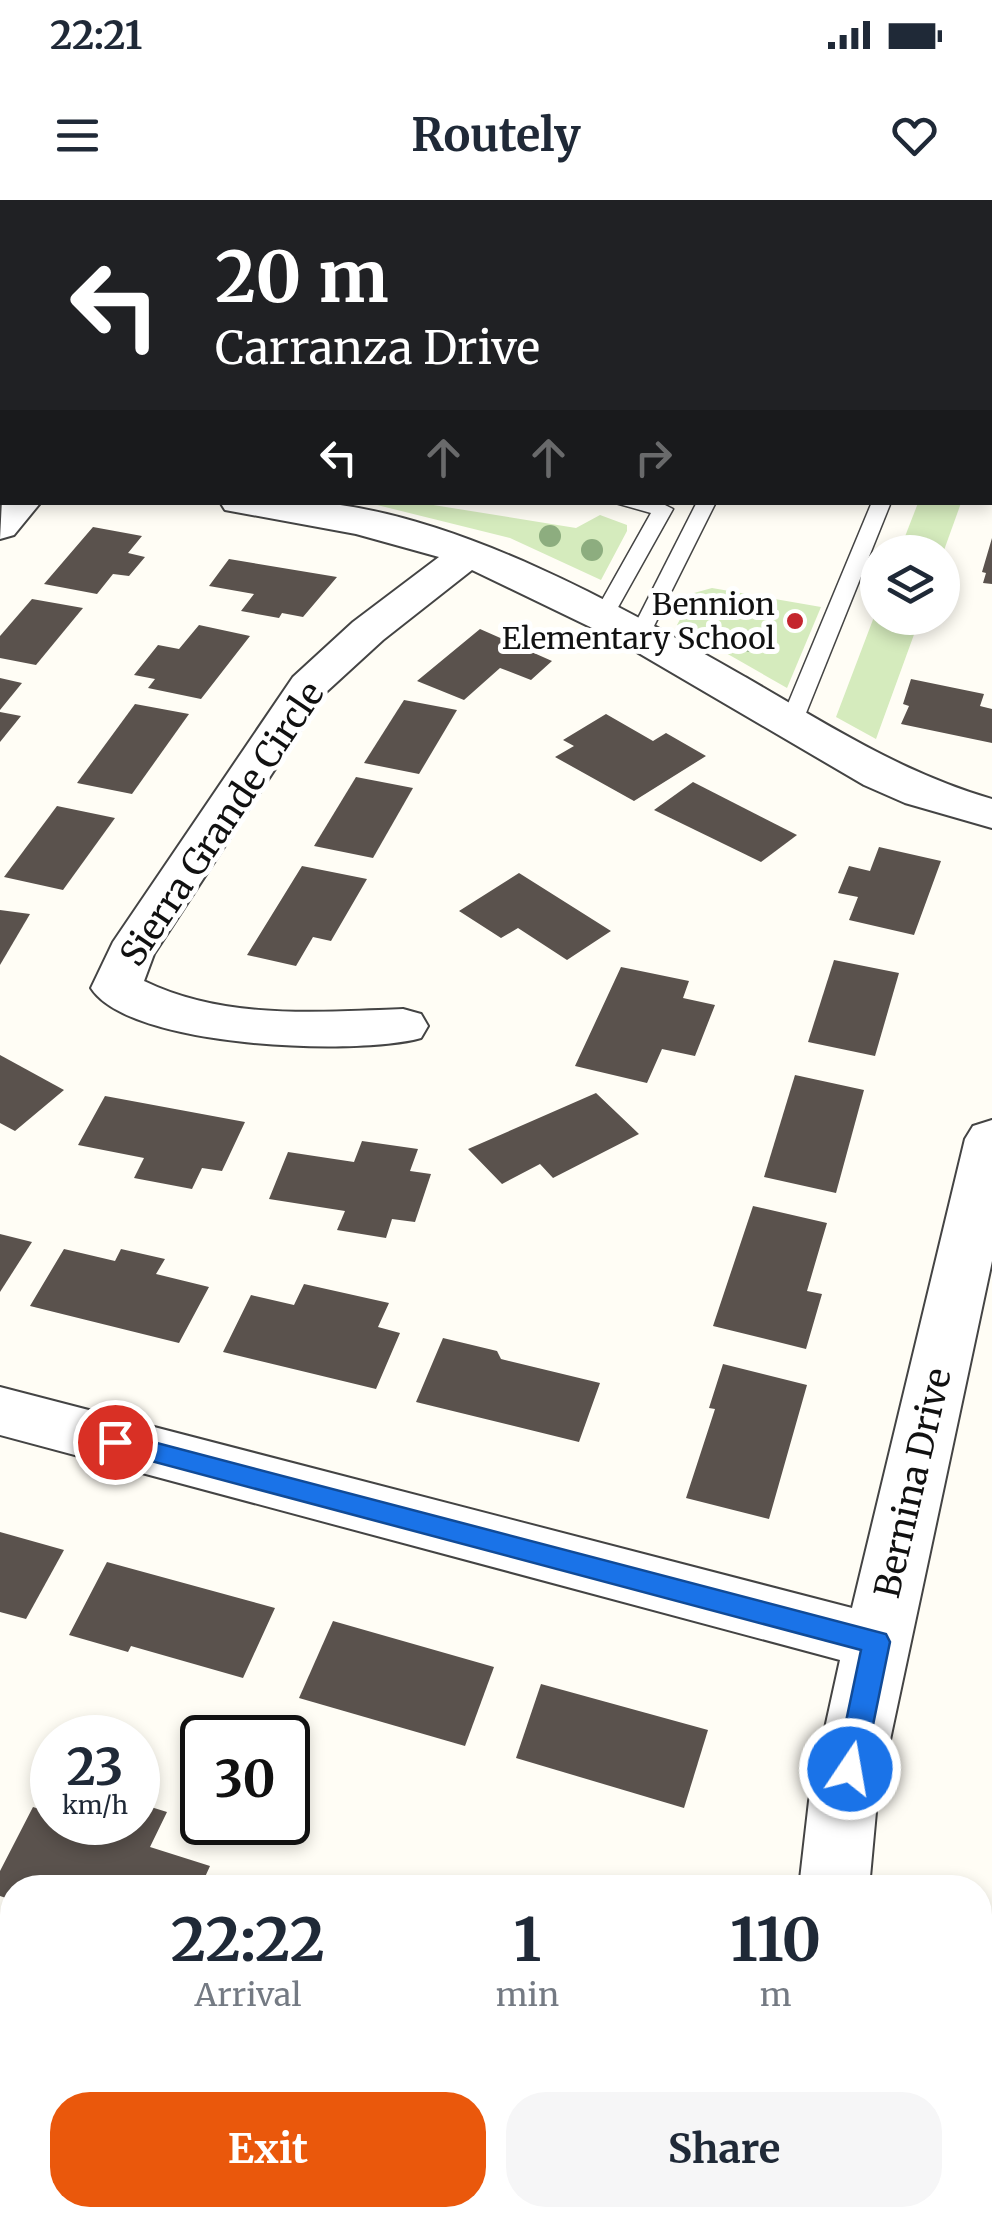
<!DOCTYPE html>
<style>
:root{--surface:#fff;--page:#f6f6f7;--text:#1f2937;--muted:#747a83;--accent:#ea580c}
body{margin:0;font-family:Merriweather,serif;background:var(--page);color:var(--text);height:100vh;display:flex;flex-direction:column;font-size:38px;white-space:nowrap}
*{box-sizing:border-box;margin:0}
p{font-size:32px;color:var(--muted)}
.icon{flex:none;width:55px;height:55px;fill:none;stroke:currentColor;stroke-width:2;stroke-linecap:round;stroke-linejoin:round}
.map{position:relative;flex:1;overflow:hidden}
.side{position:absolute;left:0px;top:1675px;width:992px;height:352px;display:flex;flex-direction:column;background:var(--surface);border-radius:40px 40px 0 0;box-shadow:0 5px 15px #0003}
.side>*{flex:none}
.banner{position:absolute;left:0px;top:0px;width:992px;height:305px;box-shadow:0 5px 15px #0003;background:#202124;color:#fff;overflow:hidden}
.tools{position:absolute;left:860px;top:335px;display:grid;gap:20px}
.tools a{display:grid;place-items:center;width:100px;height:100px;border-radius:50%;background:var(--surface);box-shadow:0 5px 15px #0003;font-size:50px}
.speed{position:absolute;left:30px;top:1515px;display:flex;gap:20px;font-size:50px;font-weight:700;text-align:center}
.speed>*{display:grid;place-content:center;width:130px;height:130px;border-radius:50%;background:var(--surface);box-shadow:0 5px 15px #0003;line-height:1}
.speed small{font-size:25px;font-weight:400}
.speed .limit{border:5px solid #111;border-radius:15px;background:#fff;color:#111}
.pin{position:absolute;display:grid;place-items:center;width:85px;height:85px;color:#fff;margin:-42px;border:5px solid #fff;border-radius:50%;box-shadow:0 2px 10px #0007}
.me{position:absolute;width:110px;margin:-55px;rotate:12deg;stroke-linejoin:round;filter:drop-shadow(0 0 8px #0008)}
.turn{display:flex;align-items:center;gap:35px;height:210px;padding:0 50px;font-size:45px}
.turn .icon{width:130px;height:130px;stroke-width:2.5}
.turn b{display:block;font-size:70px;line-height:85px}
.lanes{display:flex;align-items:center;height:95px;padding:0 50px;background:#0003;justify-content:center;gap:50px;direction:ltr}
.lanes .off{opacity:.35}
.eta{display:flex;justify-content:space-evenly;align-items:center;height:170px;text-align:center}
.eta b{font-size:60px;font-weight:700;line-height:70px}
.button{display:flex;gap:20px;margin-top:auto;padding:20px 50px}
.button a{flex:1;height:115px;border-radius:40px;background:var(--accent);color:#fff;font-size:40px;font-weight:700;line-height:115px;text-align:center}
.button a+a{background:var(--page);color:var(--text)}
.status{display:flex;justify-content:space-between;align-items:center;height:70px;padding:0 50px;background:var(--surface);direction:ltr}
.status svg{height:28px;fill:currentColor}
header{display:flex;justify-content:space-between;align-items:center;height:130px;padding:0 50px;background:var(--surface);font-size:45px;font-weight:700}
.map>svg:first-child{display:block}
.green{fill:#d5ebbd}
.building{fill:#5a524d}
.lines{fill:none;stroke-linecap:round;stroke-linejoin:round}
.lane-casing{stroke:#444;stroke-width:3}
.street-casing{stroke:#444;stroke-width:4}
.lane{fill:#fff;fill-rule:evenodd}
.street{fill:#fff;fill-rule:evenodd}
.tree{fill:#8dad7f}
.route{fill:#1a73e8;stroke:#114b97;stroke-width:2.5}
.poi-dot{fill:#c4262e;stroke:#fff;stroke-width:4}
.labels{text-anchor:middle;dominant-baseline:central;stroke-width:10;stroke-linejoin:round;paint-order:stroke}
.far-poi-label{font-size:30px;fill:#111;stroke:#fff;text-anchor:end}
.street-label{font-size:35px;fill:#111;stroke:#fff}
</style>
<div class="status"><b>22:21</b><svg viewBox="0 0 49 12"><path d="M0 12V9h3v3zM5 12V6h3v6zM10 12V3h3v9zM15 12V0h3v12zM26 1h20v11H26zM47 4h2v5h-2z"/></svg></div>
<header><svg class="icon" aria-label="menu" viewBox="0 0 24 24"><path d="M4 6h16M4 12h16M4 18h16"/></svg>Routely<svg class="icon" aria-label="heart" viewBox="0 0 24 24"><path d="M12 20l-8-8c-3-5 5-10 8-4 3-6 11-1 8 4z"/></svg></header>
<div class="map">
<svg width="992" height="2026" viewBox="0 0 992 2026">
<rect width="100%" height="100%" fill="#fffdf5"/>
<g class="green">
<polygon points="369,303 421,303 576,328 600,315 627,325 627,331 601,380 510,338"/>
<polygon points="918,303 961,303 943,353 899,352"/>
<polygon points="712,388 821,407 787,488 677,425 694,393"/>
<polygon points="877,409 878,418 920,418 876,539 836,517"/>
</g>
<g class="building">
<polygon points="93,327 142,336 128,353 145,357 129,376 113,374 97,394 44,384"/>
<polygon points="992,338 992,384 983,383 986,373 982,372"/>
<polygon points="229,359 337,377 303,417 282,413 279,418 241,411 254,394 209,386"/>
<polygon points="32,399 83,408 36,465 0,458 0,436"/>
<polygon points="199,425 250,436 201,499 148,488 155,479 134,475 158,445 179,449"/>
<polygon points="480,429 552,461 531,480 500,468 464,500 417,481"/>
<polygon points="0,478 22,483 0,510"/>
<polygon points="911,479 984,494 980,506 992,509 992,543 901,524 909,506 903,504"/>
<polygon points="404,500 457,510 419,574 364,563"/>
<polygon points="135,504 189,514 132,594 77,583"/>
<polygon points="0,512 21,516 0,542"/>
<polygon points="606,514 653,541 666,533 706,556 634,601 555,557 574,546 563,540"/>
<polygon points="356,577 413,588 373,658 314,646"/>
<polygon points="693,582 797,635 761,662 654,610"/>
<polygon points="57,606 115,618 63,690 4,677"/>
<polygon points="879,647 941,661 914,735 849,720 858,697 838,693 849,666 870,671"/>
<polygon points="302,666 367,679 331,741 313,737 296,766 247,755"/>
<polygon points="519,673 611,731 567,760 518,728 501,738 459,711"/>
<polygon points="0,710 30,714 0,765"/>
<polygon points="834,760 899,773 875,856 808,842"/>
<polygon points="621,767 689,781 683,798 715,805 695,856 662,849 647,883 575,866"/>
<polygon points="0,855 64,890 15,931 0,923"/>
<polygon points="795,875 864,890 836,993 764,977"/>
<polygon points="596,893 639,934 553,978 540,964 502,984 468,949"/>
<polygon points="105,896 245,922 222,971 202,968 192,989 134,978 144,958 78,945"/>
<polygon points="362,941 418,949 410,971 431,974 415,1022 392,1019 386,1038 337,1030 345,1011 269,999 288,952 354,962"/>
<polygon points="753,1006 827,1023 807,1091 822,1094 806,1149 713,1126"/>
<polygon points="0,1034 32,1042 0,1092"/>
<polygon points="64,1049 115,1061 121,1049 165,1059 156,1074 209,1087 179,1143 30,1106"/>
<polygon points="304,1084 389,1103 378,1127 400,1133 376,1189 223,1152 251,1095 294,1105"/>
<polygon points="443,1138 497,1151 501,1159 600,1183 579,1242 416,1202"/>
<polygon points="723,1164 807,1185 769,1319 686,1298 715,1209 709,1208"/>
<polygon points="0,1332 64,1350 26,1419 0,1412"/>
<polygon points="107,1362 275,1408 243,1478 131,1446 128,1452 69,1435"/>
<polygon points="333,1421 494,1467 465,1546 299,1498"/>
<polygon points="541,1484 708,1530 684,1608 516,1558"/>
<polygon points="138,1603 167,1612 150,1647 210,1666 200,1688 12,1688 12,1700 0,1696 0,1671 33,1607 52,1613 52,1622 138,1622"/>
</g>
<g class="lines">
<g class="lane-casing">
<g id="lane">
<polygon points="612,302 659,302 673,309 612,418 602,424 592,418 651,313"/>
<polygon points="697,302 716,302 648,438 645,442 631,442 628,438"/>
<polygon points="872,302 891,302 802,523 799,528 783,528 780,523"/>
</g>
</g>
<g class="street-casing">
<g id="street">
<rect x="0" y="19" width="2" height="20"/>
<polygon points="2,151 2,174 0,175 0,152"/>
<rect x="0" y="255" width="2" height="22"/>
<polygon points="2,300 2,302 41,302 14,335 0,339"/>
<path d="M220,302c30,0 61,-1 92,0 144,10 312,106 435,176 81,47 155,95 245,121v29l-87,-25 -41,-18 -251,-147 -141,-68 -89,70 -59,54 -170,260 -10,27c80,39 172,31 259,28l18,5 7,12 -7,12c-64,18 -292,10 -330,-50l22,-46 180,-265 60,-55 86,-65 -83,-23 -131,-24z"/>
<polygon points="992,920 992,1061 877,1601 869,1688 799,1688 809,1601 840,1460 0,1235 0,1187 852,1408 965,939 973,926"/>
<polygon points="0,1831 12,1835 12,1909 0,1905"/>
<polygon points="235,2015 313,2015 309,2026 231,2026"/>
<polygon points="402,2015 519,2015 523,2026 406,2026"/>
<polygon points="734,2015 925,2015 929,2026 730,2026"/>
</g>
</g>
<use href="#lane" class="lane"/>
<use href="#street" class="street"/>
</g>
<g class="tree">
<circle cx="550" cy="336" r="11"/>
<circle cx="592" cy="350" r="11"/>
<circle cx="750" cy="441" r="11"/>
</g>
<polygon class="route" points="115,1232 886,1434 890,1442 864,1569 860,1578 850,1582 840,1578 836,1569 861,1450 106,1249 102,1242"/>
<circle class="poi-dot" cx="795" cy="421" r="10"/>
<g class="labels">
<g class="far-poi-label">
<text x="775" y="404">Bennion<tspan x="775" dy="34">Elementary School</tspan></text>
</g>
<g class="street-label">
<text transform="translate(222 624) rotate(-56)">Sierra Grande Circle</text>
<text transform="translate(913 1283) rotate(-77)">Bernina Drive</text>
</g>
</g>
</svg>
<div class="tools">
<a><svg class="icon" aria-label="layers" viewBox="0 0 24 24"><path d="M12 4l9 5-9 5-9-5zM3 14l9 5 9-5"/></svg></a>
</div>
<div class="speed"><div>23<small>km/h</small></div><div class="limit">30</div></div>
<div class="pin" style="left:115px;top:1242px;background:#d93025"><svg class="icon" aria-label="arrive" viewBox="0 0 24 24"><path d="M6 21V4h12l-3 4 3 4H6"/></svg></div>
<svg class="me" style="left:850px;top:1569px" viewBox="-20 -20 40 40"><circle r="17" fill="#1a73e8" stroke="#fff" stroke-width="3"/><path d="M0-11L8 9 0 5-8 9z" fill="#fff"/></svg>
<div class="banner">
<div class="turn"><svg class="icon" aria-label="left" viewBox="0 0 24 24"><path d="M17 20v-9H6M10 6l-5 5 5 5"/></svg><div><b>20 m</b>Carranza Drive</div></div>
<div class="lanes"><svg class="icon" aria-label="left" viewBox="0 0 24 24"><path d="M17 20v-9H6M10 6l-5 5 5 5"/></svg><svg class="icon off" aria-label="ahead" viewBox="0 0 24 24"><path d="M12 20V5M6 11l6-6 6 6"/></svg><svg class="icon off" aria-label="ahead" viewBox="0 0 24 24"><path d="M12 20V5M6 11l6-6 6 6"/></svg><svg class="icon off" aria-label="right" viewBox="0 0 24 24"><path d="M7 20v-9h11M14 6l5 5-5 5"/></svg></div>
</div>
<section class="side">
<div class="eta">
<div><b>22:22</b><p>Arrival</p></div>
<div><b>1</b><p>min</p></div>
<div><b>110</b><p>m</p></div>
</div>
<div class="button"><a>Exit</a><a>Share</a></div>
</section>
</div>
